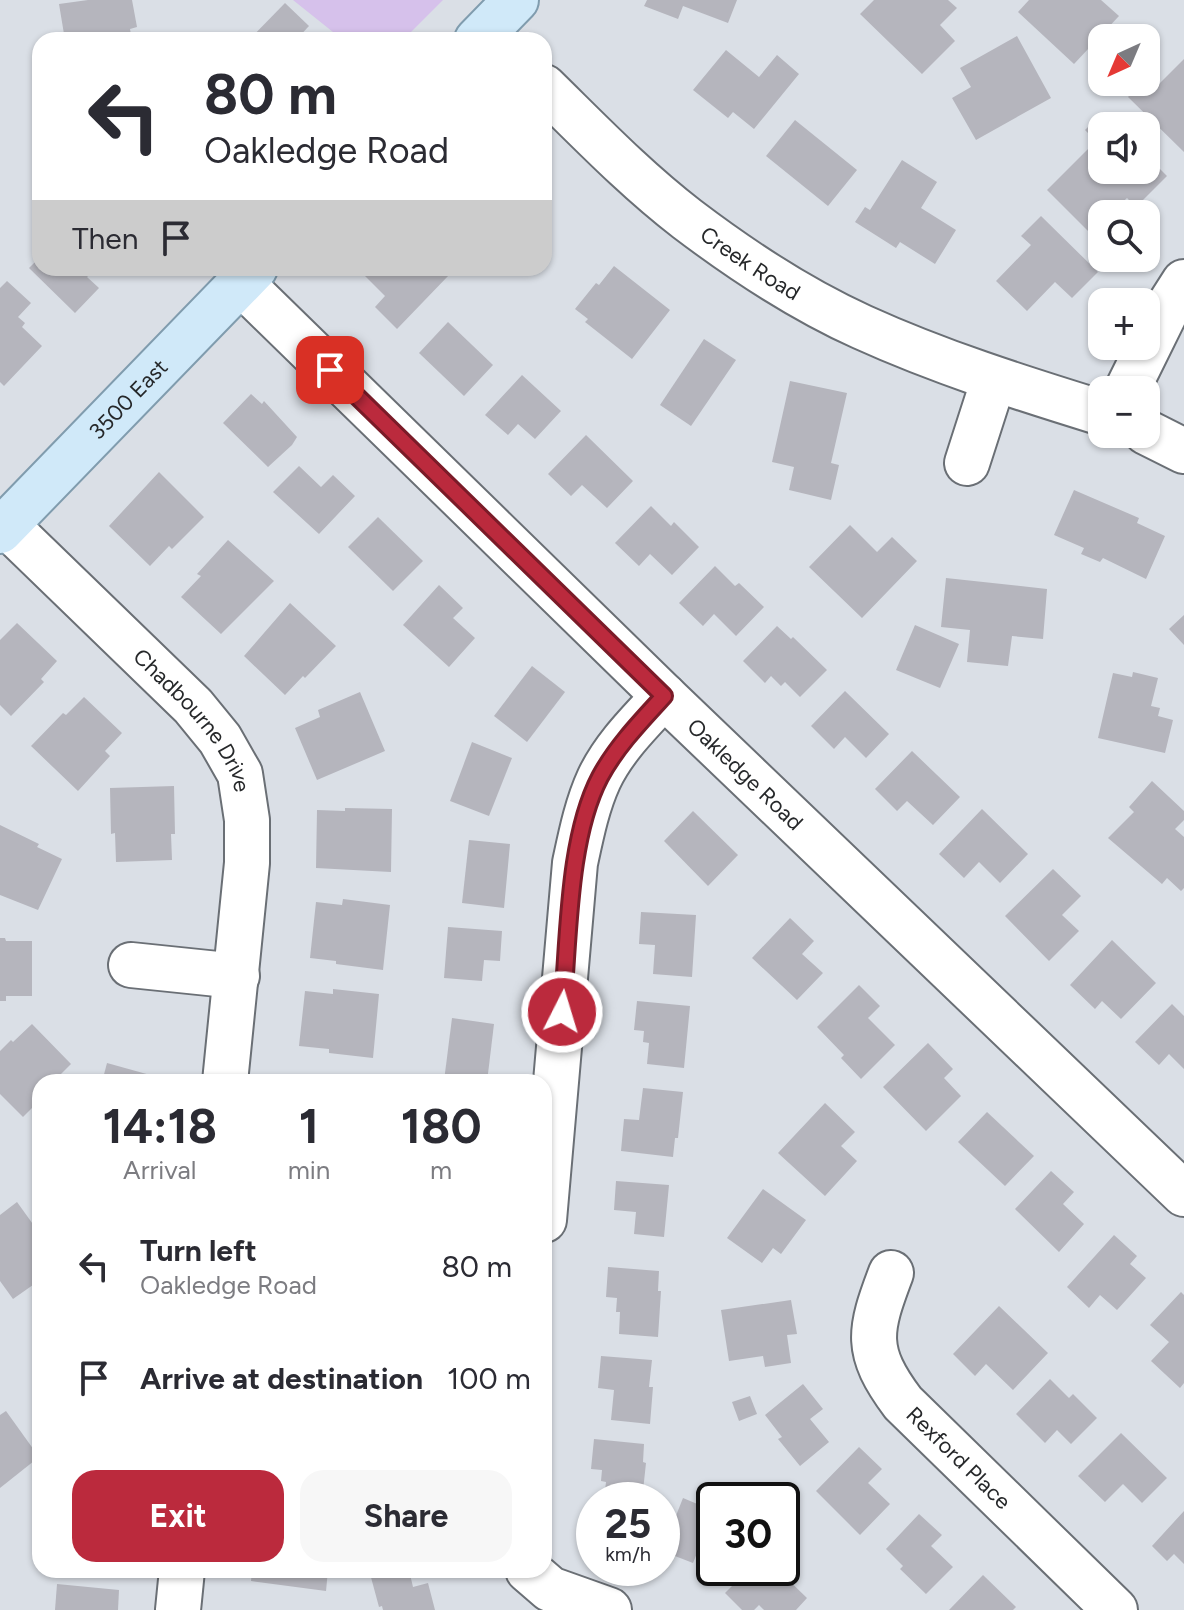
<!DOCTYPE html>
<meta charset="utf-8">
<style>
:root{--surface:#fff;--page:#f7f7f7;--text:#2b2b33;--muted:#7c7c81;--accent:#bb2a3d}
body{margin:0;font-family:Figtree,sans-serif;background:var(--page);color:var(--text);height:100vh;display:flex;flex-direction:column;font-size:30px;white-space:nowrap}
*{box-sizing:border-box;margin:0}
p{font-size:26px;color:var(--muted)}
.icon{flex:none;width:44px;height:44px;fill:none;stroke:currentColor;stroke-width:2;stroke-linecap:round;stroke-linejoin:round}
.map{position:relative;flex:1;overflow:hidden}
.panel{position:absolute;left:32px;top:1074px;width:520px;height:504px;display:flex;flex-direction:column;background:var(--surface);border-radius:24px;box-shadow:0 2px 6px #0004}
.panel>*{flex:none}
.top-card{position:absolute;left:32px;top:32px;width:520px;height:244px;border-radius:24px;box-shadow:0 2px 6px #0004;background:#fff;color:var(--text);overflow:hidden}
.needle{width:52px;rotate:224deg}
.tools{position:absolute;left:1088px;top:24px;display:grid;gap:16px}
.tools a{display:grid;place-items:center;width:72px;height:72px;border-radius:16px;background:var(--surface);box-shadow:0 2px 6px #0004;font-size:40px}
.speed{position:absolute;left:576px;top:1482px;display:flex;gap:16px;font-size:40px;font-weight:700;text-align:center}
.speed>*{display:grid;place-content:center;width:104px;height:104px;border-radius:50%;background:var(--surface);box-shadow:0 2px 6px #0004;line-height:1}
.speed small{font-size:20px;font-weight:400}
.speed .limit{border:4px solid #111;border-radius:12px;background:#fff;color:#111}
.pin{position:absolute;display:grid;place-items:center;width:68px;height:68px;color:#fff;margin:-34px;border-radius:16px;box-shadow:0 4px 12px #0006}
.me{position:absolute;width:88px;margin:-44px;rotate:5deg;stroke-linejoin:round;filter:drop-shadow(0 0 6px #0008)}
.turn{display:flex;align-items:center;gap:28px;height:168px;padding:0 40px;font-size:36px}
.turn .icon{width:104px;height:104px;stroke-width:2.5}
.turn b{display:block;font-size:56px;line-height:68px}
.then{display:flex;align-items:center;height:76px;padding:0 40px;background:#0003;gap:16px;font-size:30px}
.eta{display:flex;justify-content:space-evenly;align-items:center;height:136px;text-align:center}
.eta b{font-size:48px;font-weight:700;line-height:56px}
.cta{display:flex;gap:16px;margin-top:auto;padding:16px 40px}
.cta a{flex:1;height:92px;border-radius:24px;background:var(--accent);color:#fff;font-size:32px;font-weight:700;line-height:92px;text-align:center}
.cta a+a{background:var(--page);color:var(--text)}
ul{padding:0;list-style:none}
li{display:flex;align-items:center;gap:24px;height:112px;padding:0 40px}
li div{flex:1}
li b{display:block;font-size:30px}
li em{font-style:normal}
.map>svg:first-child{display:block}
.green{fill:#d6c1eb}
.building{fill:#b5b5bd}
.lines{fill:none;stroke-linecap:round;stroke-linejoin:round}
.minor-casing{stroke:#6a6f75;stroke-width:48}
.major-casing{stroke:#809cae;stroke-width:48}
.minor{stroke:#fff;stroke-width:44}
.major{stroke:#d0e9f9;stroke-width:44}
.route-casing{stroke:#7a1b28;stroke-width:20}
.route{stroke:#bb2a3d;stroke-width:14}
.labels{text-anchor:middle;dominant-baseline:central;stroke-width:6;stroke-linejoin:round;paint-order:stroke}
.street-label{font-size:22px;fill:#26282a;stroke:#dadfe6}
</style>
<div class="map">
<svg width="1184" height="1610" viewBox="0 0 1184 1610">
<rect width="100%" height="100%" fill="#dadfe6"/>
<polygon class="green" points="293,0 443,0 403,40 343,40"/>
<g class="building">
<polygon points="88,0 132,0 137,27 130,29 132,40 65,40 59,4"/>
<polygon points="647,0 737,0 728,23 683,6 678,19 644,6"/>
<polygon points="874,0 948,0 957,8 940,25 955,41 922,74 860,14"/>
<polygon points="1029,0 1101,0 1119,16 1074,64 1018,12"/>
<polygon points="285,3 309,26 296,40 249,40"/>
<polygon points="1017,36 1051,98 976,140 952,98 971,87 960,68"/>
<polygon points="726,50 759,77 777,55 799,74 754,129 733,112 728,118 693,90"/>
<polygon points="1184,59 1184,152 1128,97 1142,82 1146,82 1146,79 1155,88"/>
<polygon points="1103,112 1117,126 1102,126 1102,170 1146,170 1146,155 1167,176 1136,207 1127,198 1110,214 1102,214 1102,223 1091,234 1047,190 1096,141 1085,130"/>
<polygon points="795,120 857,170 828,206 766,156"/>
<polygon points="902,160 937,182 921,208 956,230 935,264 900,242 896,248 855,222 865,207 870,210"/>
<polygon points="1041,216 1098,272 1072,298 1055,282 1027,311 996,281 1031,245 1021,236"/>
<polygon points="40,257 40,268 96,268 87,277 99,288 75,313 29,268"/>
<polygon points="614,266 670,310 632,359 585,322 588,319 575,309 596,283 599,285"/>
<polygon points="367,268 411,268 414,272 418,268 442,268 449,275 397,329 375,307 385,296 362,273"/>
<polygon points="7,281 31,303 18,317 25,323 22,327 42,346 4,386 0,382 0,288"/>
<polygon points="448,322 493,365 464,396 419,353"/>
<polygon points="704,339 736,360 691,426 660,405"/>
<polygon points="522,375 561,411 535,439 518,424 508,435 485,415"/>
<polygon points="790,381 847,393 831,463 839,465 831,500 789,490 794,467 772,462"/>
<polygon points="251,394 262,404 264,401 297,437 292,445 268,467 223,423"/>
<polygon points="586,435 633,481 607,508 582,485 571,496 548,474"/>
<polygon points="299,466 321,487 333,475 355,496 319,534 273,492"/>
<polygon points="159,472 204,517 172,549 169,546 150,566 109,526"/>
<polygon points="1074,490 1139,518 1137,523 1165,536 1146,579 1103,558 1100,562 1081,554 1084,548 1054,535"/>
<polygon points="651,506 671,526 674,522 699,547 672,575 650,554 639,566 615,543"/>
<polygon points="378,517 423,561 393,591 348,547"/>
<polygon points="850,525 877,552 892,537 917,561 862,618 809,567"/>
<polygon points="228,540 274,581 221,634 181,597 201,576 197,574"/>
<polygon points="715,566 735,586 739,583 764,607 736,636 714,614 703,626 679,603"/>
<polygon points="946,578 1047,589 1043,639 1012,636 1008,666 967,662 970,630 941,627"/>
<polygon points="439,585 463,608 453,618 475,638 449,667 403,625"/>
<polygon points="290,603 336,646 305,678 303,676 285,695 244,656"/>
<polygon points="1184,615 1184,645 1169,629"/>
<polygon points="17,623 57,661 41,679 44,682 11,716 0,705 0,640"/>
<polygon points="915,625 959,644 940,688 896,670"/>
<polygon points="777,626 791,639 793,637 827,670 800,697 785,682 781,686 771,676 765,683 743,661"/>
<polygon points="532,666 565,692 527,742 494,716"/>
<polygon points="1133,672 1158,678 1151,706 1160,708 1158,716 1173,720 1165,753 1098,738 1113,673 1132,677"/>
<polygon points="845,691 889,734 866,758 845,737 834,749 811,726"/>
<polygon points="360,692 385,751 317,780 295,728 320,717 318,710"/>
<polygon points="84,697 122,733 105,751 110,756 78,791 31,746 63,713 66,715"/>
<polygon points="472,742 512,758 489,816 450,801"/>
<polygon points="912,751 960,797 933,825 907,801 897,811 875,789"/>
<polygon points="1152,781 1184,811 1184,820 1175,829 1184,837 1184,888 1181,891 1167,878 1162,884 1108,838 1134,812 1129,807"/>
<polygon points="174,786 175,834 171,834 172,860 116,862 115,833 111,834 110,788"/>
<polygon points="345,808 392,809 391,872 316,868 317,810 345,811"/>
<polygon points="982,809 1028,854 1000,883 979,862 964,878 939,854"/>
<polygon points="693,811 738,855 708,886 664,841"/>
<polygon points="0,825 39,844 37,847 62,859 38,910 0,895"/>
<polygon points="469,840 510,844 504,908 462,903"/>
<polygon points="1053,869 1081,896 1062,915 1079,931 1049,961 1005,916"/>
<polygon points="343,899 390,905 383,970 336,964 336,961 310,958 316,902 342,905"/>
<polygon points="641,912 696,915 692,977 653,974 655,945 639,944"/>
<polygon points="790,918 814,941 802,954 823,973 797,1000 752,958"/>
<polygon points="448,927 502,931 500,961 484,960 482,981 444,978"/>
<polygon points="0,938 5,938 6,941 32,941 32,996 6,996 6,1001 0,1001"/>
<polygon points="1112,940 1156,983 1121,1019 1102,1001 1095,1009 1070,985"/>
<polygon points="859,985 880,1006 868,1018 895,1045 861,1079 841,1058 844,1055 817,1027"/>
<polygon points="333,989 379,994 373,1058 329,1053 329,1049 299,1046 305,991 333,994"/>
<polygon points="637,1001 690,1006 684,1068 647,1064 649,1043 643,1042 644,1031 634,1030"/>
<polygon points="1172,1004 1184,1016 1184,1069 1169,1054 1159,1065 1135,1042"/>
<polygon points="452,1018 494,1024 487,1082 444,1081"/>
<polygon points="32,1024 71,1064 53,1082 40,1082 40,1100 23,1117 0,1094 0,1051 11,1040 13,1042"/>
<polygon points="928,1043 953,1069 944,1078 961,1096 926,1131 883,1087"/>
<polygon points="107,1063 161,1078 160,1082 102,1082"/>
<polygon points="643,1088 683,1092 678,1138 675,1138 673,1157 621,1151 624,1119 639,1120"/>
<polygon points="825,1103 855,1132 841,1146 857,1161 825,1196 778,1153"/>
<polygon points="987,1112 1034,1156 1005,1186 958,1142"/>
<polygon points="1051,1171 1074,1192 1063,1204 1084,1224 1059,1252 1015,1209"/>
<polygon points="616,1181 669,1185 664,1237 634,1234 636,1212 614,1210"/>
<polygon points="763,1189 806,1220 781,1254 773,1248 762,1263 727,1238"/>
<polygon points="17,1202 40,1234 40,1280 13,1299 0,1281 0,1215"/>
<polygon points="1114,1235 1137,1256 1130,1264 1146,1278 1117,1310 1100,1295 1089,1308 1067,1287"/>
<polygon points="608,1267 659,1271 658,1291 661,1291 658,1337 619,1334 620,1312 616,1312 617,1298 606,1297"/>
<polygon points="1181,1292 1184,1295 1184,1383 1180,1388 1151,1361 1169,1342 1150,1325"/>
<polygon points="791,1300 797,1334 787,1335 791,1363 765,1367 763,1356 729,1361 721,1310"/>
<polygon points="999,1306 1048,1353 1013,1390 986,1364 975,1376 953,1354"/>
<polygon points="601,1356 652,1360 649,1387 653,1387 650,1424 611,1420 614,1390 598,1388"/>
<polygon points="1050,1379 1069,1398 1073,1394 1097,1418 1071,1444 1057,1430 1045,1443 1016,1414"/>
<polygon points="803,1384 823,1409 810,1419 829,1442 800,1466 778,1439 782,1437 765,1415"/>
<polygon points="750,1396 757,1414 739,1421 732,1402"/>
<polygon points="6,1411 39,1457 0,1488 0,1415"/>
<polygon points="1121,1433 1167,1478 1142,1503 1123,1484 1105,1502 1078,1476"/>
<polygon points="594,1439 644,1444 643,1462 646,1463 642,1500 604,1500 606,1482 601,1481 602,1470 591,1469"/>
<polygon points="859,1447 882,1469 868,1483 890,1504 860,1535 816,1491"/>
<polygon points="683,1498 714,1511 714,1559 697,1553 693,1563 662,1551"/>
<polygon points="1184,1511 1184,1564 1174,1554 1167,1561 1152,1546"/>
<polygon points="919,1514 942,1535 931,1546 953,1567 926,1594 900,1569 903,1566 886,1549"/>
<polygon points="750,1568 776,1568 807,1598 796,1610 764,1610 759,1605 754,1610 742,1610 725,1593"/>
<polygon points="252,1570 328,1570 326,1591 251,1581"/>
<polygon points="369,1570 409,1570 413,1587 428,1583 435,1610 383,1610 382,1606 379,1607"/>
<polygon points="983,1575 1016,1607 1013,1610 949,1610"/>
<polygon points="57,1584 119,1590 118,1610 55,1610"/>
</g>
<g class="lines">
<g class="minor-casing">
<g id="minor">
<path id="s1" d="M544,87c46,45 91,92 143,132 54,41 113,80 175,108 77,35 159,61 240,86"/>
<path id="s2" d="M241,283l423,413 520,498"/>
<polyline points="1127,390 1168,307 1184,282"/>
<polyline points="1146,432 1184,451"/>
<polyline points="967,463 994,379"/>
<path id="s3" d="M6,525l187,181 27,33 20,35 7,46v43l-22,219"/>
<polyline points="131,965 237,976"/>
<path d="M544,1220l31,-357c6,-28 12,-58 24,-84 15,-32 42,-58 65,-83"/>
<path id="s4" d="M891,1273c-22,58 -27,78 12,130l212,207"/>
<polyline points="528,1570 550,1589 609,1610"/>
<polyline points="178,1610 182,1570"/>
</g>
</g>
<g class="major-casing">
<g id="major">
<polyline points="477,40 516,0"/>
<path id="s5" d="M0,531l255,-263"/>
</g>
</g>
<use href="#minor" class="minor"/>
<use href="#major" class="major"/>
</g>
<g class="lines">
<g class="route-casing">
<path id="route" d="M330,370l334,326c-23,25 -48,51 -64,81 -33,63 -31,165 -38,235"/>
</g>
<use href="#route" class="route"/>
</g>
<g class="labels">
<g class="street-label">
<text stroke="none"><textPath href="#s1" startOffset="272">Creek Road</textPath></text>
<text stroke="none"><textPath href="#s5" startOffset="184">3500 East</textPath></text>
<text stroke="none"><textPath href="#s3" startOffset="272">Chadbourne Drive</textPath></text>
<text stroke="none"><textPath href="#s2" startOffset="704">Oakledge Road</textPath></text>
<text stroke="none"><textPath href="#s4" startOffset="218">Rexford Place</textPath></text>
</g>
</g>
</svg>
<div class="tools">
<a><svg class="needle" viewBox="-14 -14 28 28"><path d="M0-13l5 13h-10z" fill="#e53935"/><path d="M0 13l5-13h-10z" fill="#7c7c81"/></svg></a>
<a><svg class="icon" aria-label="sound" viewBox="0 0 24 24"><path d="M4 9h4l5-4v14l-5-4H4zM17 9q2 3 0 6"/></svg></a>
<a><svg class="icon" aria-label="search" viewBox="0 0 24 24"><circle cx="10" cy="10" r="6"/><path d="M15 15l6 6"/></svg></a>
<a>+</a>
<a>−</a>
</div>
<div class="speed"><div>25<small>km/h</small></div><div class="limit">30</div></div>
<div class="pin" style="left:330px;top:370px;background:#d93025"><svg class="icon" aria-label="arrive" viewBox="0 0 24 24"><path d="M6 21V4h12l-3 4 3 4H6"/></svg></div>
<svg class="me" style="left:562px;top:1012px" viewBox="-20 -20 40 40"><circle r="17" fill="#bb2a3d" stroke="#fff" stroke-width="3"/><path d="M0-11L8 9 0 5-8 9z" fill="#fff"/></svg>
<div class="top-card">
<div class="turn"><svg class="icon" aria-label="left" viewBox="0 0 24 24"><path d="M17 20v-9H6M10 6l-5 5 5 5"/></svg><div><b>80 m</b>Oakledge Road</div></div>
<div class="then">Then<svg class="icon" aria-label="arrive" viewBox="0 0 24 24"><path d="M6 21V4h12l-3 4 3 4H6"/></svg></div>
</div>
<section class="panel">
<div class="eta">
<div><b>14:18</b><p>Arrival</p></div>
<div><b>1</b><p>min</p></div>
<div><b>180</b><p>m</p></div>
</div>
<ul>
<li><svg class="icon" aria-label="left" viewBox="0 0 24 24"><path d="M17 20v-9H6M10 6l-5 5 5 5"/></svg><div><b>Turn left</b><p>Oakledge Road</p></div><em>80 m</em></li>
<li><svg class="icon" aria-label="arrive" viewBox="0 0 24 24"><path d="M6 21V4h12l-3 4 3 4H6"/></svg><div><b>Arrive at destination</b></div><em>100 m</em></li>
</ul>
<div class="cta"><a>Exit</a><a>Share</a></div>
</section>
</div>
